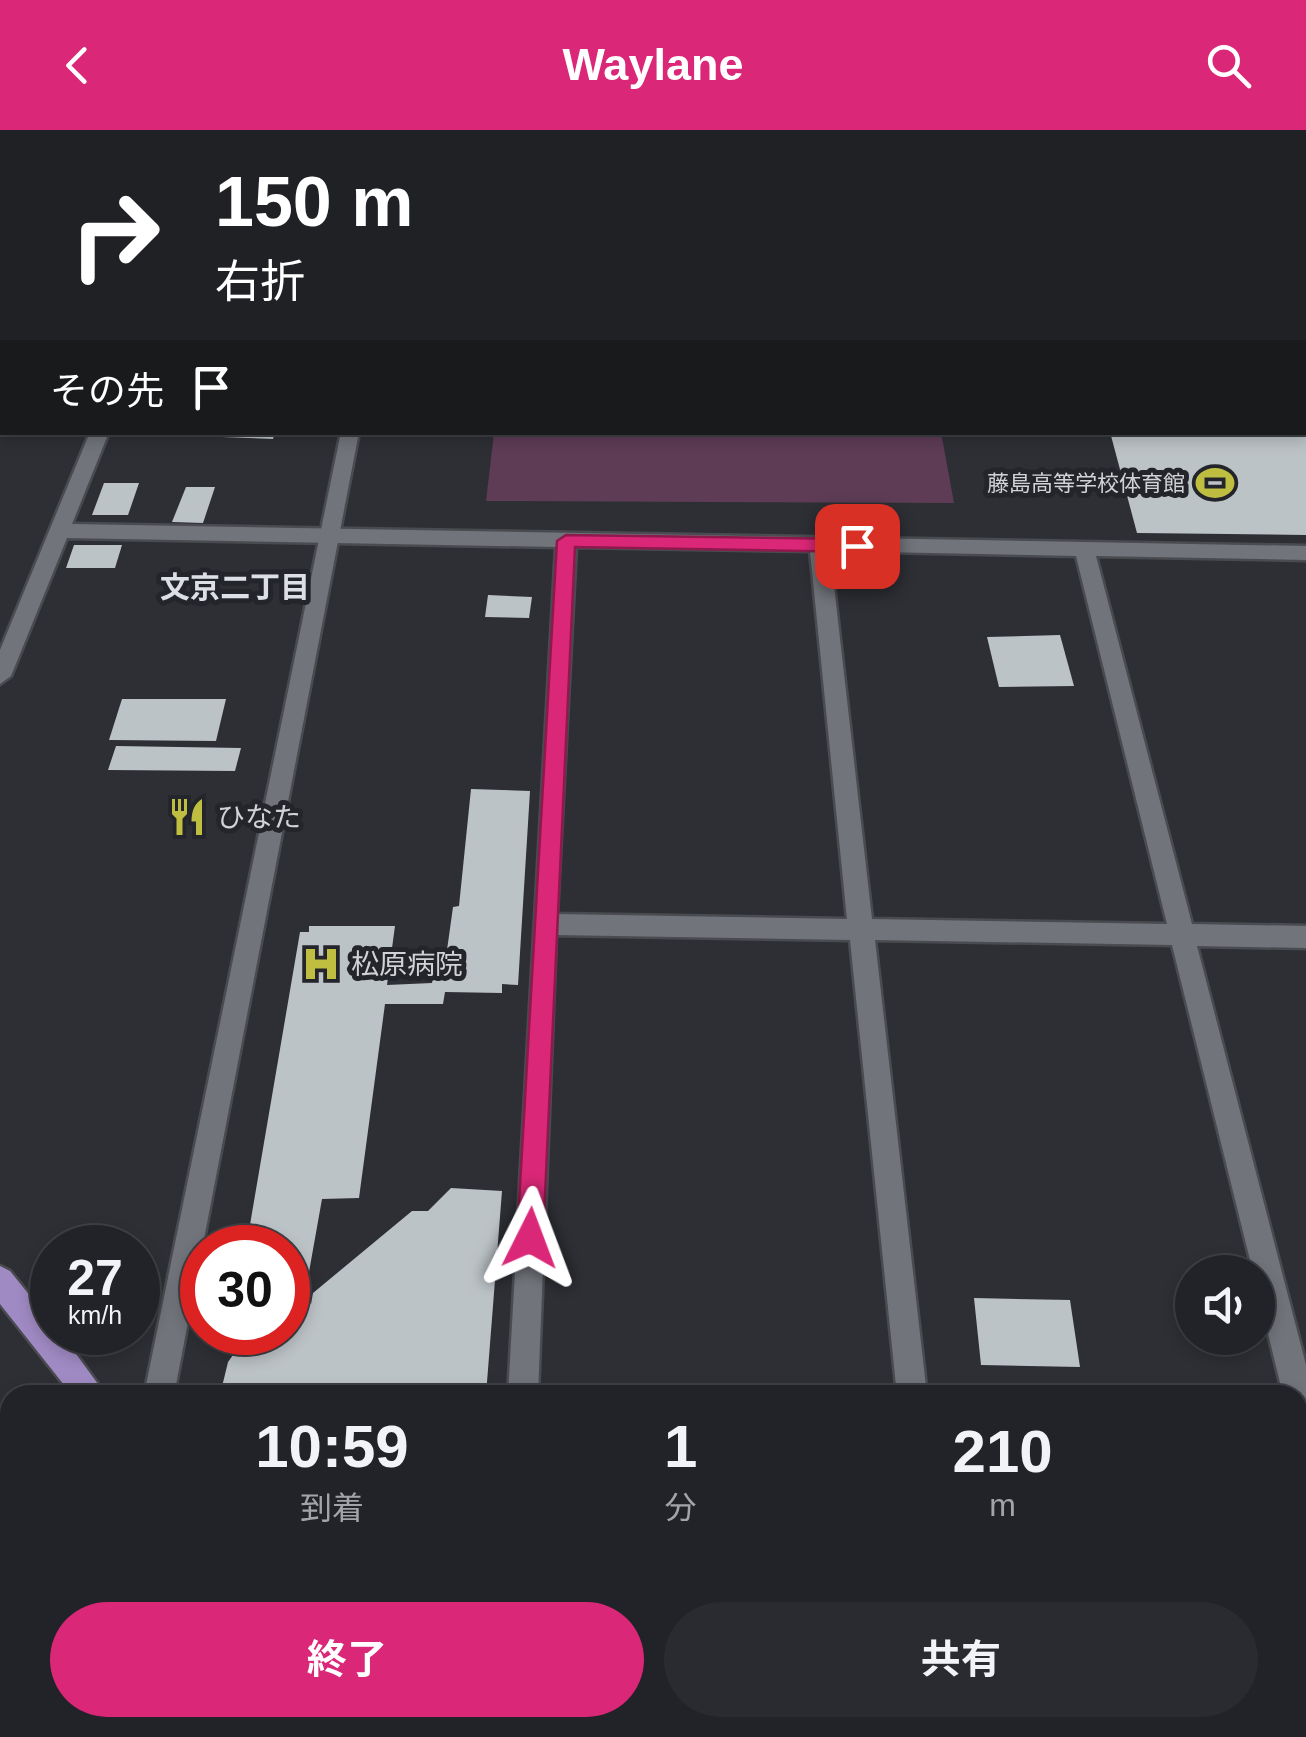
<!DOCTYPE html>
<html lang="ja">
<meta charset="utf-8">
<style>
:root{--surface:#222328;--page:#2a2b30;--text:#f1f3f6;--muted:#a2a4a8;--line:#3f4045;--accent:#db2777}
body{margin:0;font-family:Helvetica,"Noto Sans JP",sans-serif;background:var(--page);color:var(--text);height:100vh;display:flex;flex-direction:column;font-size:38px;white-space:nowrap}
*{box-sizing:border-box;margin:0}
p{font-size:32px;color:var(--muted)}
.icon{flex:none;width:55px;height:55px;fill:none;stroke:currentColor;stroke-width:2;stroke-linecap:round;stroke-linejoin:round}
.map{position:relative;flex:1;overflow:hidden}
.side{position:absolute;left:0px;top:1255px;width:1308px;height:352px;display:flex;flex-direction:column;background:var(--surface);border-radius:30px 30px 0 0;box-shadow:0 5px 15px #0003,0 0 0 2px var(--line)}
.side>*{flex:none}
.hud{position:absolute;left:0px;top:0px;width:1308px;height:305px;box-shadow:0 5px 15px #0003,0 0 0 2px var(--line);background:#202124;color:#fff;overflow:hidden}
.buttons{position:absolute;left:1175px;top:1125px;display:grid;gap:20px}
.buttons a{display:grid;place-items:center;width:100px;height:100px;border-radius:50%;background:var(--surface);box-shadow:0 5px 15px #0003,0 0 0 2px var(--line);font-size:50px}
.speed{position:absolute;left:30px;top:1095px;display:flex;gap:20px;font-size:50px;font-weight:700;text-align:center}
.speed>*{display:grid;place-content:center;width:130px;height:130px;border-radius:50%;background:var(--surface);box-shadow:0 5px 15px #0003,0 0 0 2px var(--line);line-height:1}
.speed small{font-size:25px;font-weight:400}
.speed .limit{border:15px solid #d22;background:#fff;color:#111}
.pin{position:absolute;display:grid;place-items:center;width:85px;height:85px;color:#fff;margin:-42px;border-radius:20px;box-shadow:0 5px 15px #0006}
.me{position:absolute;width:110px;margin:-55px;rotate:3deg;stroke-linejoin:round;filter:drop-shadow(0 0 8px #0008)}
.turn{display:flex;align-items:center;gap:35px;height:210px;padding:0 50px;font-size:45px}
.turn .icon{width:130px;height:130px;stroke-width:2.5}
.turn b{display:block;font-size:70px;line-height:85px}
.then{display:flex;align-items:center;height:95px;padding:0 50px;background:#0003;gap:20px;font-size:38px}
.eta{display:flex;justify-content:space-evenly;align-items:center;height:170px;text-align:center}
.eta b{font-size:60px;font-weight:700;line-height:70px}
.cta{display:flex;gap:20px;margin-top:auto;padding:20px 50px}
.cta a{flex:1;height:115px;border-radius:60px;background:var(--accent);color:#fff;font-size:40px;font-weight:700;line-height:115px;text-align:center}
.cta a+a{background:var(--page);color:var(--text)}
header{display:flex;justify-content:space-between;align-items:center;height:130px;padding:0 50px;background:var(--accent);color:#fff;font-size:45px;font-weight:700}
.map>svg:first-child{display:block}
.green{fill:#5e3c56}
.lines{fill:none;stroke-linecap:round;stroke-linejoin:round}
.river{fill:#097f8a;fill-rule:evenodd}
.building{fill:#bcc3c7}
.street-casing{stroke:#4a4b50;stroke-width:5}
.secondary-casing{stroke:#4a4b50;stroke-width:5}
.primary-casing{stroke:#4a4b50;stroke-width:5}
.street{fill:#71747a;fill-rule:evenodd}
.secondary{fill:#71747a;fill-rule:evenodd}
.primary{fill:#a08ac3;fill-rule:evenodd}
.route{fill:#db2777;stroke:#8e194d;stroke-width:2.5}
.labels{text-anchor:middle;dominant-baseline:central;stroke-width:10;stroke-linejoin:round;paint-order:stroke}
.far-poi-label{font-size:22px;fill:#d1d2d6;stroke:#24252b;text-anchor:end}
.poi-label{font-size:28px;fill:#d1d2d6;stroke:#24252b;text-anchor:start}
.neighbourhood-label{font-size:30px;font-weight:bold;fill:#dcdfe6;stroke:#24252b}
</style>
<header><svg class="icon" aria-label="back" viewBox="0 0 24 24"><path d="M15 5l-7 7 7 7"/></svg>Waylane<svg class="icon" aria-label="search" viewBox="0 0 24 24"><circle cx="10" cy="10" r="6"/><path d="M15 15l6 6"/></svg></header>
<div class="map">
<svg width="1306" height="1607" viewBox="0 0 1306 1607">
<rect width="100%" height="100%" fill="#2d2f35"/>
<polygon class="green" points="941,302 954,373 486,371 494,303"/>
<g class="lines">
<g class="river">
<polygon points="0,1435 10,1439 10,1544 0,1540"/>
<polygon points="28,1598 128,1598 132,1607 32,1607"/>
</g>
</g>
<g class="building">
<polygon points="194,302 275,302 273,309 194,306"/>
<polygon points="1110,302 1306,302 1306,405 1137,403"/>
<polygon points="104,353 139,353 128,385 92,385"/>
<polygon points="186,357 215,357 203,393 172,392"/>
<polygon points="74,415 122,415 115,438 66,438"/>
<polygon points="488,465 532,467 529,488 485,487"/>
<polygon points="1060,505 1074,556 999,557 987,507"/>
<polygon points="122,569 226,569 216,611 109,610"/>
<polygon points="116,616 241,618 235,641 108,640"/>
<polygon points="471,659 530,661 518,855 502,854 502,863 445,862 443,874 385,874 359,1068 322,1069 309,1142 304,1143 300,1162 311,1174 313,1163 412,1081 428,1081 451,1058 502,1061 486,1265 220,1265 228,1232 233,1225 230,1217 249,1202 288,1202 288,1118 246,1118 300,802 309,802 309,796 395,796 387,855 432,853 436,827 452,828 453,820 447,820 453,777 459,776"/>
<polygon points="974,1168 1070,1170 1080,1237 981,1235"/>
</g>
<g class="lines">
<g class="street-casing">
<g id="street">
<polygon points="906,0 920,0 921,2 907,2"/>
<polygon points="0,12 2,13 2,21 0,22"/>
<path d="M90,302h19l-37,92 1234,22v14l-210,-4 96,368 114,2v22l-109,-2 109,419v76l-8,-4v-42h-15l-25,-103v-20h-5l-81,-327 -297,-5 52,455h-30l-47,-455 -294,-5 -18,460h-30l48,-848 -489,-9 -56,138 -11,8v-34zM576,417l234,4 37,368 -290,-5zM830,421l246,5 91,368 -295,-5z"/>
<rect x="1298" y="1561" width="8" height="34"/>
<polygon points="195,1598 236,1598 233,1607 191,1607"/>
<polygon points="485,1598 683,1598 680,1607 481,1607"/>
</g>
</g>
<g class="secondary-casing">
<g id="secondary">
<rect x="1305" y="29" width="1" height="10"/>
<polygon points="341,302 359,302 174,1265 144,1265"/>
<polygon points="122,1598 156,1598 157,1607 121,1607"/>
</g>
</g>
<g class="primary-casing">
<g id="primary">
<polygon points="0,1136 10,1141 52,1193 52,1202 60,1202 106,1265 72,1265 0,1174"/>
<polygon points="332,1598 371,1598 375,1607 335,1607"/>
</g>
</g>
<use href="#street" class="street"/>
<use href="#secondary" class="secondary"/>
<use href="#primary" class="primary"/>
</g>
<polygon class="route" points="566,405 857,409 866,416 857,422 575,417 543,1108 539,1117 530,1121 521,1117 517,1108 557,411"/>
<defs>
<g id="stadium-bare" transform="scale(3)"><path d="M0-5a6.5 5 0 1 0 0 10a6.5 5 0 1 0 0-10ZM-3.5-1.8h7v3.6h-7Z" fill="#c0be40" stroke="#24252b" stroke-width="2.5" paint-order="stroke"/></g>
<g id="restaurant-bare" transform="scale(3)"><path d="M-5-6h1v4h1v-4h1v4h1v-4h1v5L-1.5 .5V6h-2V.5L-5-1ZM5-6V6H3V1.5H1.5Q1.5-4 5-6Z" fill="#c0be40" stroke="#24252b" stroke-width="2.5" paint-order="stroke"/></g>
<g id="hospital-bare" transform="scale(3)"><path d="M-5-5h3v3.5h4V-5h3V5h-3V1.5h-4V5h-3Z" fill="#c0be40" stroke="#24252b" stroke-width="2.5" paint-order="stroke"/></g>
</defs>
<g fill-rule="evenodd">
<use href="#stadium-bare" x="1215" y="353"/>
<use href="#restaurant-bare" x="187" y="687"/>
<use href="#hospital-bare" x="321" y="834"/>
</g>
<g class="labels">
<g class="far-poi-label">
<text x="1185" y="353">藤島高等学校体育館</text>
</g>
<g class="poi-label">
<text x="217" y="687">ひなた</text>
<text x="351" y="834">松原病院</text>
</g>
<g class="neighbourhood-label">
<text x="235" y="457">文京二丁目</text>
</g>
</g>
</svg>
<div class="buttons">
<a><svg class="icon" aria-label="sound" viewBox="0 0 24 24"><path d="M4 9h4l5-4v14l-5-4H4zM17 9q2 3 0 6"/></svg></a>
</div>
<div class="speed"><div>27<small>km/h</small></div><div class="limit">30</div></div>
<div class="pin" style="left:857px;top:416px;background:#d93025"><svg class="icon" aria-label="arrive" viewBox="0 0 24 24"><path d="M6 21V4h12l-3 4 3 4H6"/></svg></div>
<svg class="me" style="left:530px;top:1108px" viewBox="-20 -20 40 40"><path d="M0-17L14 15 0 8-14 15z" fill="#db2777" stroke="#fff" stroke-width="4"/></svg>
<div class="hud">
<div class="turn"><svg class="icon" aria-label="right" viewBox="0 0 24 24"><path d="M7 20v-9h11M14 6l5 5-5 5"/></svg><div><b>150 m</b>右折</div></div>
<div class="then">その先<svg class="icon" aria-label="arrive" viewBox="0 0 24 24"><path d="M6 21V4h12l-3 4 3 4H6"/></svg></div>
</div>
<section class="side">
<div class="eta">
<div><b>10:59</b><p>到着</p></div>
<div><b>1</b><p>分</p></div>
<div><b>210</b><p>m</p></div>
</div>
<div class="cta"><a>終了</a><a>共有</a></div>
</section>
</div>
